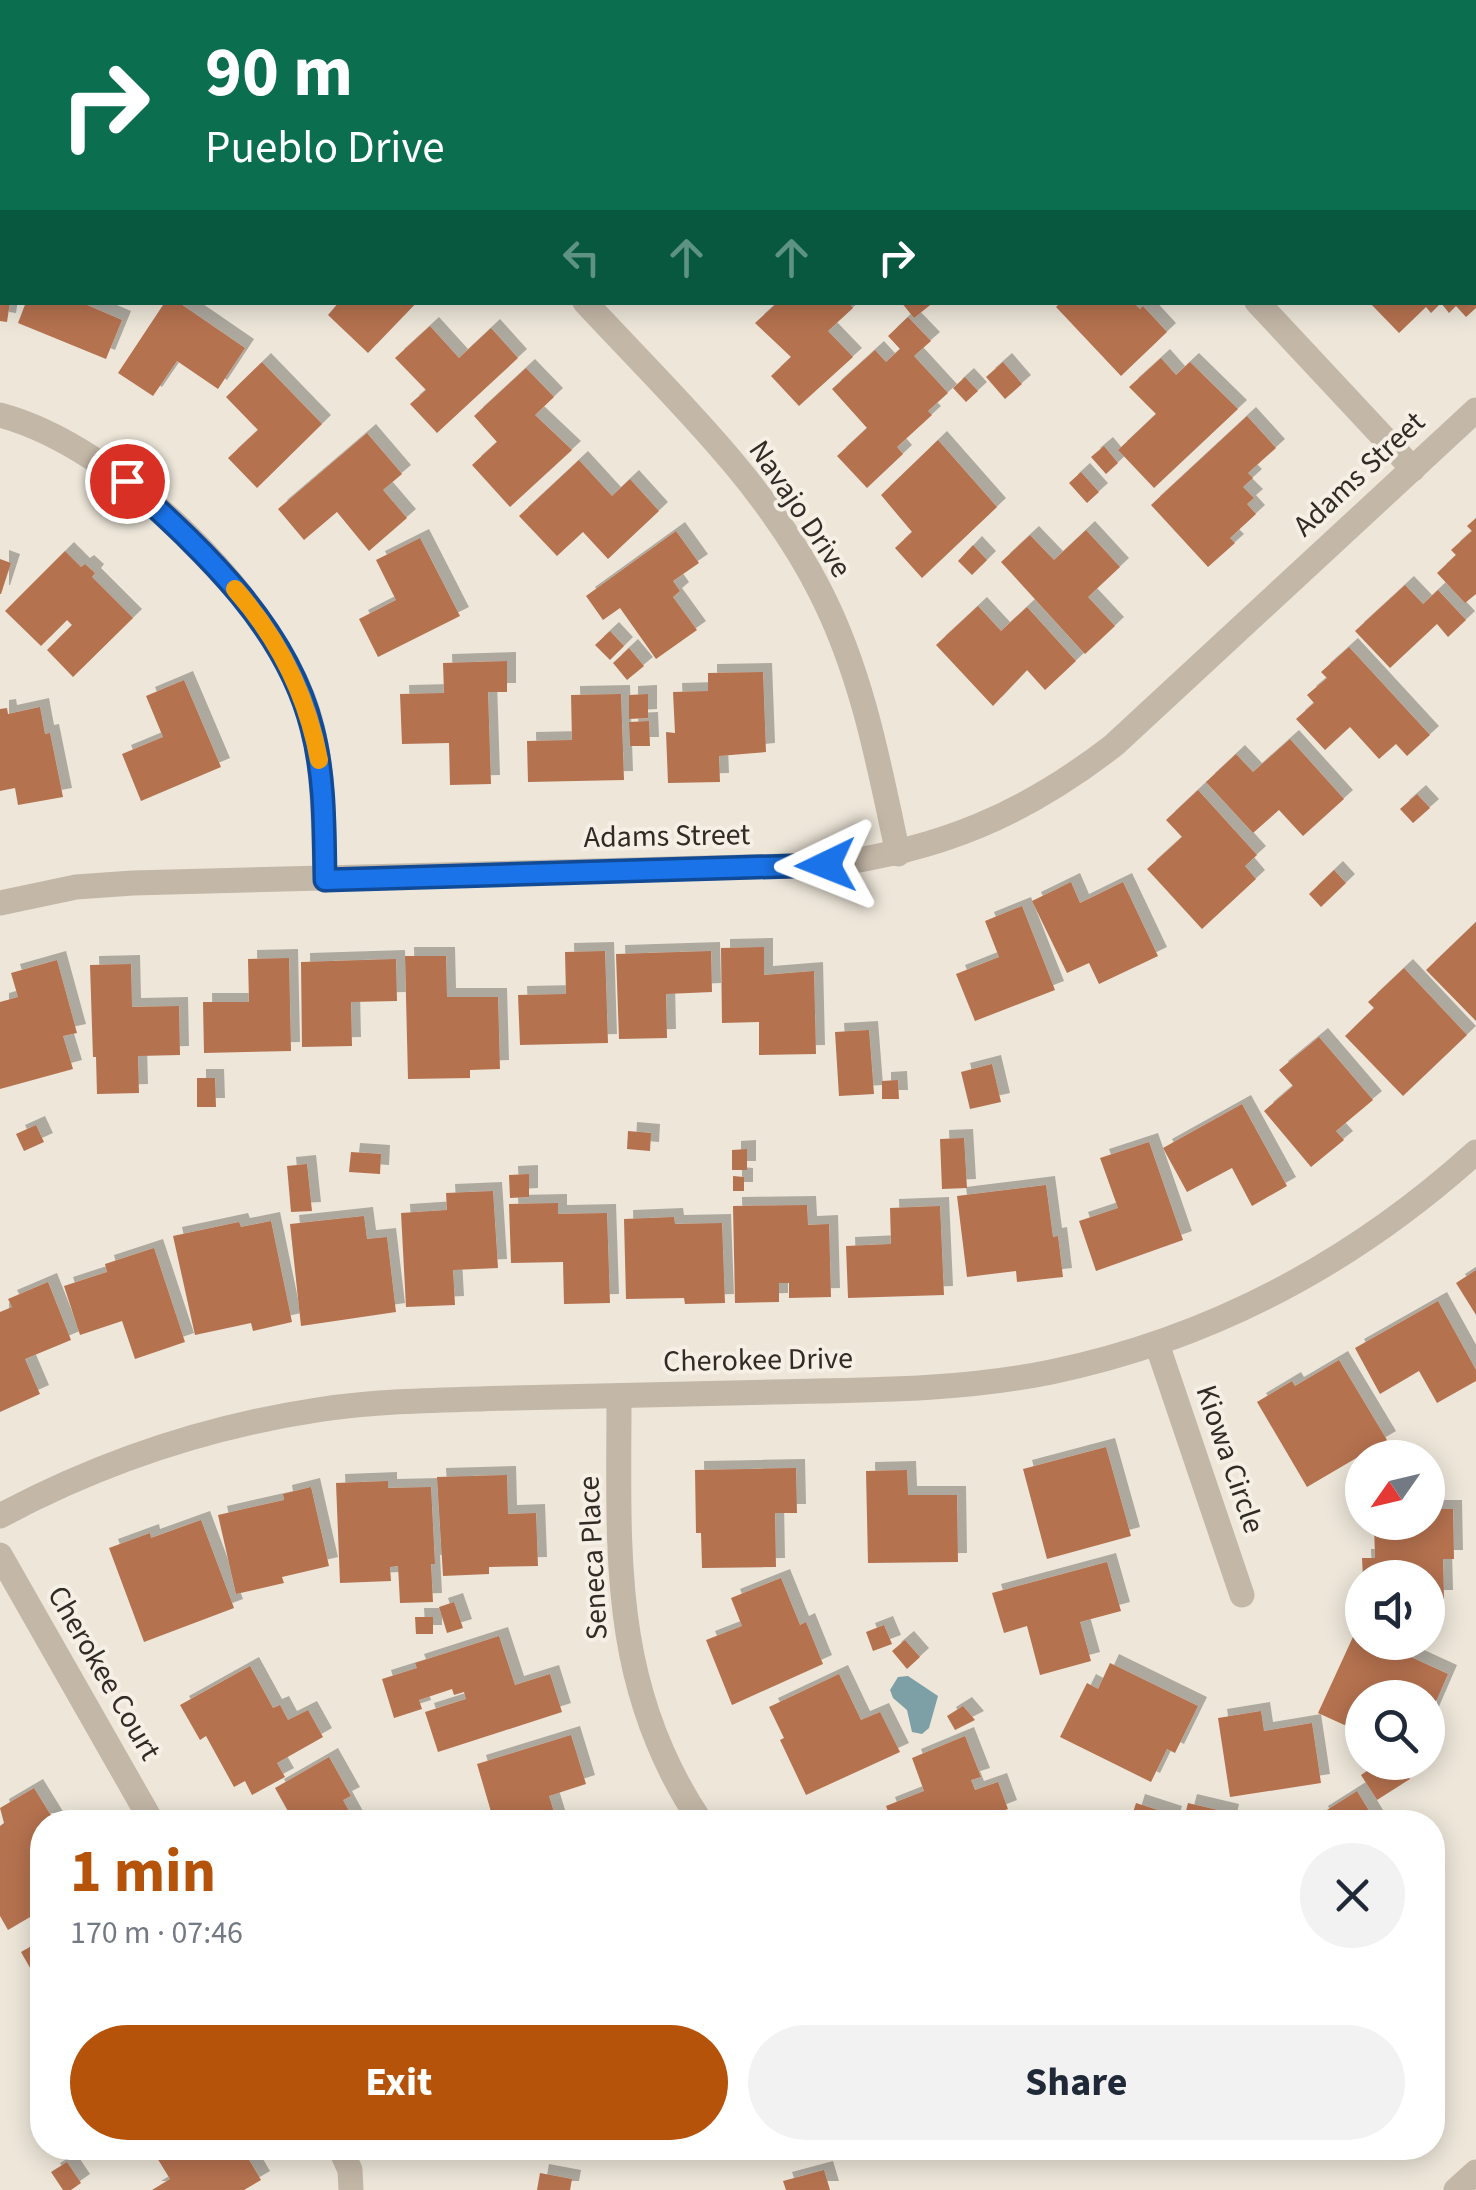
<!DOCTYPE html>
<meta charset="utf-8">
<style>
:root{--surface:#fff;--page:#f2f2f3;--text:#1f2937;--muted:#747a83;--accent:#b45309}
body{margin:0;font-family:"Source Sans 3",sans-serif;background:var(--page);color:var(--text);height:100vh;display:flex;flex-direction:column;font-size:38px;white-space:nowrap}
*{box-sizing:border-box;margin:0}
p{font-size:32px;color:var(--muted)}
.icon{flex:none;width:55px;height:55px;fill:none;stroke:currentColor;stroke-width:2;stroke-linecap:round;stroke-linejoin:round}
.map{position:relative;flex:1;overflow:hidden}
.drawer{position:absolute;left:30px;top:1810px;width:1415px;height:350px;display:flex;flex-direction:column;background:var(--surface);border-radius:40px;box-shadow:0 5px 25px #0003}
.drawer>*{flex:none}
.guide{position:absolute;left:0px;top:0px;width:1478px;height:305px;box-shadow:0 5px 25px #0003;background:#0b6e4f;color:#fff;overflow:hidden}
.needle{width:65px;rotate:236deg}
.tools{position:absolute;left:1345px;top:1440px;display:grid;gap:20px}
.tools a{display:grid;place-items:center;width:100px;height:100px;border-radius:50%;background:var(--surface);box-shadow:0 5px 25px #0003;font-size:50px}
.pin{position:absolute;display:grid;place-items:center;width:85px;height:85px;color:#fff;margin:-42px;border:5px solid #fff;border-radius:50%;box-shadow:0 2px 10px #0007}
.me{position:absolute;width:110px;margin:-55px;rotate:268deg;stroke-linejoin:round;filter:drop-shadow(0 0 8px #0008)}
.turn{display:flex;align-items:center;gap:35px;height:210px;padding:0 40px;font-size:45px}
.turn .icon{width:130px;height:130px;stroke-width:2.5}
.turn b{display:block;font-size:70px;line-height:85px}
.lanes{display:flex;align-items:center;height:95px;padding:0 40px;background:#0003;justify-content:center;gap:50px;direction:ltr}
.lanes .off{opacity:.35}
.round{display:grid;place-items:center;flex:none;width:105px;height:105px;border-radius:52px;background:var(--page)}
.head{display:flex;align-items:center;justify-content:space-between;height:170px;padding:0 40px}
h1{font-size:60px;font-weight:700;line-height:75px;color:var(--accent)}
.primary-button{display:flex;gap:20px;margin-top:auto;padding:20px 40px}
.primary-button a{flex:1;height:115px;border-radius:60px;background:var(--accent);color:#fff;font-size:40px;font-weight:700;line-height:115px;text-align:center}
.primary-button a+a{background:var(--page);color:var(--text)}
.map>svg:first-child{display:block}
.water{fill:#7ca0a6}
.building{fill:#b57250;filter:url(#shadow)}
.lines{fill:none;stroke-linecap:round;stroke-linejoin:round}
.minor{stroke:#c3b7a7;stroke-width:25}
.route-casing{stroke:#114b97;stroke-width:25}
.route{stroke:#1a73e8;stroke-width:18}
.slow{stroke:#f59e0b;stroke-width:18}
.labels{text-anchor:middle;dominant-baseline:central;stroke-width:8;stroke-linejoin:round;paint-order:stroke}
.street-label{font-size:30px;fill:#312b26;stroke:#f6efe5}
</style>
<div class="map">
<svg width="1476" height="2190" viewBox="0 0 1476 2190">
<defs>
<filter id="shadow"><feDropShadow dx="9" dy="-9" stdDeviation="0" flood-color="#0004"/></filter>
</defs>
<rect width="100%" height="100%" fill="#ede6d9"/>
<polygon class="water" points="908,1676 938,1696 929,1728 922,1734 912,1732 907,1710 893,1698 890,1690 898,1677"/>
<g class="building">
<polygon points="0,302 10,302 7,322 0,321"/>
<polygon points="26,302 80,302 122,320 106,359 18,323"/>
<polygon points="165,302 178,302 245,348 218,389 177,361 153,396 118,373"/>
<polygon points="339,302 417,302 368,353 328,315"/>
<polygon points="778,302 848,302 853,308 828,331 853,357 799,406 771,376 791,357 755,323"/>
<polygon points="901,302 934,302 914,318"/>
<polygon points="1061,302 1133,302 1140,309 1143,306 1167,332 1121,376 1056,307"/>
<polygon points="1369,302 1476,302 1476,308 1466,317 1456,306 1449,313 1441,303 1431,313 1426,307 1399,333"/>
<polygon points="908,317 931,341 914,356 948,393 928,411 932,415 897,447 903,454 867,488 837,456 867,428 832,389 875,350 886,362 900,349 888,336"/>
<polygon points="430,326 459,358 491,328 518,358 437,433 410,404 426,390 395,358"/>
<polygon points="1161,358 1176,375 1190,362 1238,409 1154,488 1118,450 1156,414 1129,387"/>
<polygon points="262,362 322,424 257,488 228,458 258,430 226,397"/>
<polygon points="1003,362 1022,384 1005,399 986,377"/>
<polygon points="526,368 554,397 535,415 572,450 510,507 472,465 497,442 474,416"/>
<polygon points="965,377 978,391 966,402 953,388"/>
<polygon points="1247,416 1276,448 1248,473 1253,478 1243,487 1254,498 1247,504 1256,514 1230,538 1235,543 1208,567 1151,505"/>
<polygon points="367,433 402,474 383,490 407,518 369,551 337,512 304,540 278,509"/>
<polygon points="938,440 997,507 922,578 895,548 912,532 881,495"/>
<polygon points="1104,446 1118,463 1106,474 1091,457"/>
<polygon points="579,460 612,496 630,479 659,511 608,559 583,532 557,556 519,516"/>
<polygon points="1081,472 1099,492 1087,503 1069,483"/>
<polygon points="1476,518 1476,594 1465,603 1437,573 1456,555 1451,550 1472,531 1467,526"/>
<polygon points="1086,530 1120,567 1088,597 1115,626 1085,654 1001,562 1030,535 1054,560"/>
<polygon points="676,531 699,563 673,581 680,591 673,597 697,630 656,659 620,608 603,620 586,596"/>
<polygon points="420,538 460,616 378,657 359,619 396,600 376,560"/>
<polygon points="973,545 987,560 972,575 958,561"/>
<polygon points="65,551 81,567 85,564 95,573 92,577 133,618 73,677 47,650 72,625 67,620 41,646 5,611"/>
<polygon points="0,559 11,563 1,594 0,594"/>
<polygon points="1405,585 1423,604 1438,590 1466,620 1448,637 1437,624 1390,668 1355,631"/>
<polygon points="978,606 1001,631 1027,607 1076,661 1045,690 1027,670 993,706 936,645"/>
<polygon points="610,631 624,646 610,660 595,645"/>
<polygon points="1349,647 1430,735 1407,756 1396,744 1379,759 1350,727 1325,750 1296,719 1314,703 1307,695 1327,678 1321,672"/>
<polygon points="629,648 644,666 627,680 613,663"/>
<polygon points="507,661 507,692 488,692 491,784 450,785 449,743 402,744 400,694 444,693 443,663"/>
<polygon points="763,672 766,752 719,756 720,782 668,783 666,732 675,733 673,692 708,691 708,673"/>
<polygon points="184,680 221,767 141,801 122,754 163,737 146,696"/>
<polygon points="621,694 624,780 528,782 527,741 572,740 571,695"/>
<polygon points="648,694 648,718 629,719 629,695"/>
<polygon points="40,707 45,734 50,733 63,797 18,805 15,788 0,791 0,709 7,708 8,714"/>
<polygon points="649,721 650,746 630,746 629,722"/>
<polygon points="1290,739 1344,799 1303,836 1279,810 1253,833 1206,782 1236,754 1253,772"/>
<polygon points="1198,790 1257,855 1245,866 1256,879 1202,929 1147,869 1182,837 1166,820"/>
<polygon points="1417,794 1430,808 1413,823 1400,809"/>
<polygon points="1334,870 1346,883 1321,907 1309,894"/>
<polygon points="1071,882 1080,903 1123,882 1158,956 1099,984 1089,963 1067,973 1032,901"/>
<polygon points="1022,906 1055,990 975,1021 956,974 999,957 985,921"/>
<polygon points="1476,922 1476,1021 1426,970"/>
<polygon points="764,947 764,975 814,971 816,1054 759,1055 759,1022 722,1023 721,948"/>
<polygon points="605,951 608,1043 520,1045 518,995 566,994 565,952"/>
<polygon points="711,951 712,992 666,994 667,1038 619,1039 616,954"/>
<polygon points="405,956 446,956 447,997 498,997 500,1069 470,1070 470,1078 408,1079"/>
<polygon points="289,958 291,1051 204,1053 203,1002 249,1002 248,959"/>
<polygon points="396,959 397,1001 351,1002 352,1046 302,1047 301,962"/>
<polygon points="57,960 77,1033 63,1036 73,1069 0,1089 0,1002 18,997 11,973"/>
<polygon points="131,964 132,1007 179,1006 180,1055 138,1056 139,1093 97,1094 96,1057 93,1057 90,965"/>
<polygon points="1404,968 1467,1035 1403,1096 1345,1036 1374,1008 1368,1002"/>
<polygon points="869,1030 874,1094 839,1096 835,1032"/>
<polygon points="1319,1037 1373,1100 1336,1131 1344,1140 1311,1167 1264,1111 1293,1086 1279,1070"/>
<polygon points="992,1064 1001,1102 970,1109 961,1072"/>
<polygon points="197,1078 215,1078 216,1107 197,1107"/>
<polygon points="898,1080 899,1099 882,1099 882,1081"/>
<polygon points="1242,1104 1287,1186 1252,1206 1232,1168 1187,1192 1163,1148"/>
<polygon points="36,1125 44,1142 24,1151 16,1134"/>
<polygon points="628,1131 651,1133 650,1151 627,1149"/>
<polygon points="964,1138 967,1188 942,1189 940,1139"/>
<polygon points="1149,1142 1183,1240 1096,1271 1079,1221 1118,1208 1100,1158"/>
<polygon points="747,1149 747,1170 732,1170 732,1150"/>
<polygon points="351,1152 381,1154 380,1174 349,1172"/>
<polygon points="307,1164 312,1211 291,1212 287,1166"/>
<polygon points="529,1174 529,1197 510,1198 509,1175"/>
<polygon points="733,1176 744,1177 744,1191 733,1191"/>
<polygon points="1046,1185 1053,1237 1058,1236 1063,1277 1017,1282 1016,1271 967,1277 957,1196"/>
<polygon points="493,1191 498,1268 453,1270 455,1305 406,1307 401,1213 447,1210 446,1193"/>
<polygon points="558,1203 558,1214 607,1213 610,1303 564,1304 563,1262 511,1263 509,1204"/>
<polygon points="807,1205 808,1225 829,1224 831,1297 789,1298 789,1283 779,1283 779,1302 735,1303 733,1206"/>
<polygon points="940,1206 944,1295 848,1298 846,1246 891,1244 890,1208"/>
<polygon points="364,1216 367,1239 387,1237 396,1312 301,1326 290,1224"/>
<polygon points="674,1217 675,1224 722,1223 725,1303 685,1304 684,1298 626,1299 624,1219"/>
<polygon points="271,1221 292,1322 253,1331 251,1323 195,1335 173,1236 239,1222 241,1227"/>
<polygon points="154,1248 185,1342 135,1359 122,1321 80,1335 64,1286 107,1272 105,1264"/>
<polygon points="1476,1270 1476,1315 1456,1283"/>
<polygon points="48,1282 71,1340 25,1359 40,1394 0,1412 0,1312 12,1307 8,1299"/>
<polygon points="1438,1301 1476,1370 1476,1381 1437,1403 1419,1371 1380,1394 1355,1348"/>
<polygon points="1339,1360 1387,1440 1307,1487 1257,1402 1292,1381 1295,1386"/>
<polygon points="1106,1447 1131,1536 1047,1559 1023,1469"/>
<polygon points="796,1468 797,1513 775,1513 776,1567 702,1568 701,1533 696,1533 695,1470"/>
<polygon points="907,1470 908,1495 957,1495 958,1562 868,1563 866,1471"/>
<polygon points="507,1475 508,1514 536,1513 538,1566 489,1567 489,1574 443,1576 437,1477"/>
<polygon points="388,1481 388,1488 431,1487 435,1564 431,1564 433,1602 400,1603 398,1566 390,1567 391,1581 340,1583 336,1483"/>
<polygon points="311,1487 329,1566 282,1577 284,1583 236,1594 218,1515 284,1500 283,1494"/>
<polygon points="1428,1509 1453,1509 1454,1559 1443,1559 1444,1599 1428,1599 1428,1578 1363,1578 1362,1558 1375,1558 1374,1522 1428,1522"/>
<polygon points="201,1520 234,1608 144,1642 109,1548 150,1533 151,1538"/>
<polygon points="1107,1562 1121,1611 1080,1622 1091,1661 1040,1675 1027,1626 1004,1633 992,1593"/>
<polygon points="781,1578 800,1625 806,1622 823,1664 732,1705 706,1640 742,1626 731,1598"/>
<polygon points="454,1602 463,1628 447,1633 439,1607"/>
<polygon points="415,1617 433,1617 433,1634 416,1634"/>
<polygon points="884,1625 892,1644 873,1651 866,1632"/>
<polygon points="1358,1626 1362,1628 1362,1642 1393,1642 1405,1648 1402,1653 1448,1674 1428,1720 1428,1698 1362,1698 1362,1733 1318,1713"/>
<polygon points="499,1636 515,1685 550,1674 562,1712 438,1752 425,1712 466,1699 464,1692 454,1695 452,1689 419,1700 422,1709 394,1718 382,1679 417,1668 415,1663"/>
<polygon points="905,1640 920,1657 907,1669 892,1651"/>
<polygon points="1110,1663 1198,1706 1175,1753 1167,1749 1151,1782 1060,1737 1087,1683 1098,1689"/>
<polygon points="250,1666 273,1708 280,1705 288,1720 308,1710 323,1737 277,1763 285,1777 252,1795 245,1781 234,1787 206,1736 200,1740 180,1705"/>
<polygon points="839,1674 861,1720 880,1712 900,1752 806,1795 780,1740 784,1738 769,1707"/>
<polygon points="963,1706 975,1720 955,1730 947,1716"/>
<polygon points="1261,1711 1264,1731 1312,1723 1321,1783 1230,1797 1218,1718"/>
<polygon points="571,1735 586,1784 549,1796 557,1822 503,1822 500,1812 492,1815 477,1764"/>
<polygon points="965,1736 981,1777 971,1780 975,1790 998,1782 1008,1809 985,1818 987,1822 892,1822 886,1806 924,1791 912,1758"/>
<polygon points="329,1757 351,1796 343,1800 355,1822 294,1822 275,1788"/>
<polygon points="1380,1762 1400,1762 1410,1779 1377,1800 1361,1775"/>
<polygon points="34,1788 55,1822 42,1822 42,1874 34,1879 42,1893 42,1910 8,1930 0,1916 0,1826 4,1823 0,1808"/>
<polygon points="1357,1791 1374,1819 1369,1822 1323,1822 1319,1815"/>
<polygon points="1136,1803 1173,1815 1171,1822 1130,1822"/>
<polygon points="1188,1803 1230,1813 1228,1822 1183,1822"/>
<polygon points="42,1940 42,1989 21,1952"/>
<polygon points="151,2148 242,2148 261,2180 244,2190 152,2190 170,2179"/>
<polygon points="67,2162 81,2183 71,2190 63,2190 51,2172"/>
<polygon points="824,2170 830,2190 786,2190 783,2181"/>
<polygon points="540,2173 572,2179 570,2190 537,2190"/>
</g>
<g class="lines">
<g class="minor">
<polyline points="192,0 199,2"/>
<polyline points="974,0 977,2"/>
<path d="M585,302c83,90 179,178 235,289 42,82 59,173 78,263"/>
<polyline points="1257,302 1413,469"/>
<path d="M0,415c117,31 266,178 306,291 19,55 17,116 19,174"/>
<path d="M0,903l76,-16 57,-4 693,-18c114,-15 198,-50 288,-120l362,-335"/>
<polyline points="1157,1344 1242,1595"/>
<path d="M619,1396c0,155 -10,290 82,426"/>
<path d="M0,1516c99,-53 206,-89 317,-106 65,-10 131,-10 196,-12 86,-2 172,-4 258,-6 93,-2 187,-1 280,-20 163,-34 302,-109 425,-220"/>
<polyline points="0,1555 152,1822"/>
<polyline points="340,2148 350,2170 351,2190"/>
<polyline points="1456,2190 1476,2172"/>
</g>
</g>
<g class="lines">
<g class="route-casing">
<path id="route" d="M127,481c75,69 159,144 185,247 13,49 12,101 13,152l501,-15"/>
</g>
<use href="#route" class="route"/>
<path class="slow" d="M235,589c44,50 72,106 84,171"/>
</g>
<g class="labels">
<g class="street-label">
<text transform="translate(1359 474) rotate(-43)">Adams Street</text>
<text transform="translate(800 509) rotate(56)">Navajo Drive</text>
<text transform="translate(667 836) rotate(-1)">Adams Street</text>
<text transform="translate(758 1360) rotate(-1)">Cherokee Drive</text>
<text transform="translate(1230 1459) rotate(71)">Kiowa Circle</text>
<text transform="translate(593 1558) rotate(-93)">Seneca Place</text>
<text transform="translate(104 1673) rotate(60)">Cherokee Court</text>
</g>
</g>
</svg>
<div class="tools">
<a><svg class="needle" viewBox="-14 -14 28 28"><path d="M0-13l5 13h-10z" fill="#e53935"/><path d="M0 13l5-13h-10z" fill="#747a83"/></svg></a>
<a><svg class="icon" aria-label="sound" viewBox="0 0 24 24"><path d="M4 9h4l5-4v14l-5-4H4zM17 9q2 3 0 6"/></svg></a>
<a><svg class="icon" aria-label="search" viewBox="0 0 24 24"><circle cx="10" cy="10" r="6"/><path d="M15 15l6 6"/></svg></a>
</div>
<div class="pin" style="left:127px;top:481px;background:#d93025"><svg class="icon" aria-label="arrive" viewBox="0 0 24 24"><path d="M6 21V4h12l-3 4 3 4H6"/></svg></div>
<svg class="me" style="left:826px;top:865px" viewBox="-20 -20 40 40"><path d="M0-17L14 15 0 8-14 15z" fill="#1a73e8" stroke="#fff" stroke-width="4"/></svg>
<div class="guide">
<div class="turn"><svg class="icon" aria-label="right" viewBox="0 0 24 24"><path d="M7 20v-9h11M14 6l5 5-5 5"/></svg><div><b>90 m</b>Pueblo Drive</div></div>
<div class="lanes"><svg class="icon off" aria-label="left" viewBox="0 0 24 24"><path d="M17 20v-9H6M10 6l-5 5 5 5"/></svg><svg class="icon off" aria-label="ahead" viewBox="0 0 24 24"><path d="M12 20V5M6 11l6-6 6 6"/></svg><svg class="icon off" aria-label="ahead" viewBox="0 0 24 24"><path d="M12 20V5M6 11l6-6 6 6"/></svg><svg class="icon" aria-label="right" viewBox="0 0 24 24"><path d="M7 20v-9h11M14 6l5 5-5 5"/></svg></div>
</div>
<section class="drawer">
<div class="head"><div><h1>1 min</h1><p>170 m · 07:46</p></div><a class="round"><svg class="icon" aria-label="close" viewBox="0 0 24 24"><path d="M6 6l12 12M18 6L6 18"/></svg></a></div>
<div class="primary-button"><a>Exit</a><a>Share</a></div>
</section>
</div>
